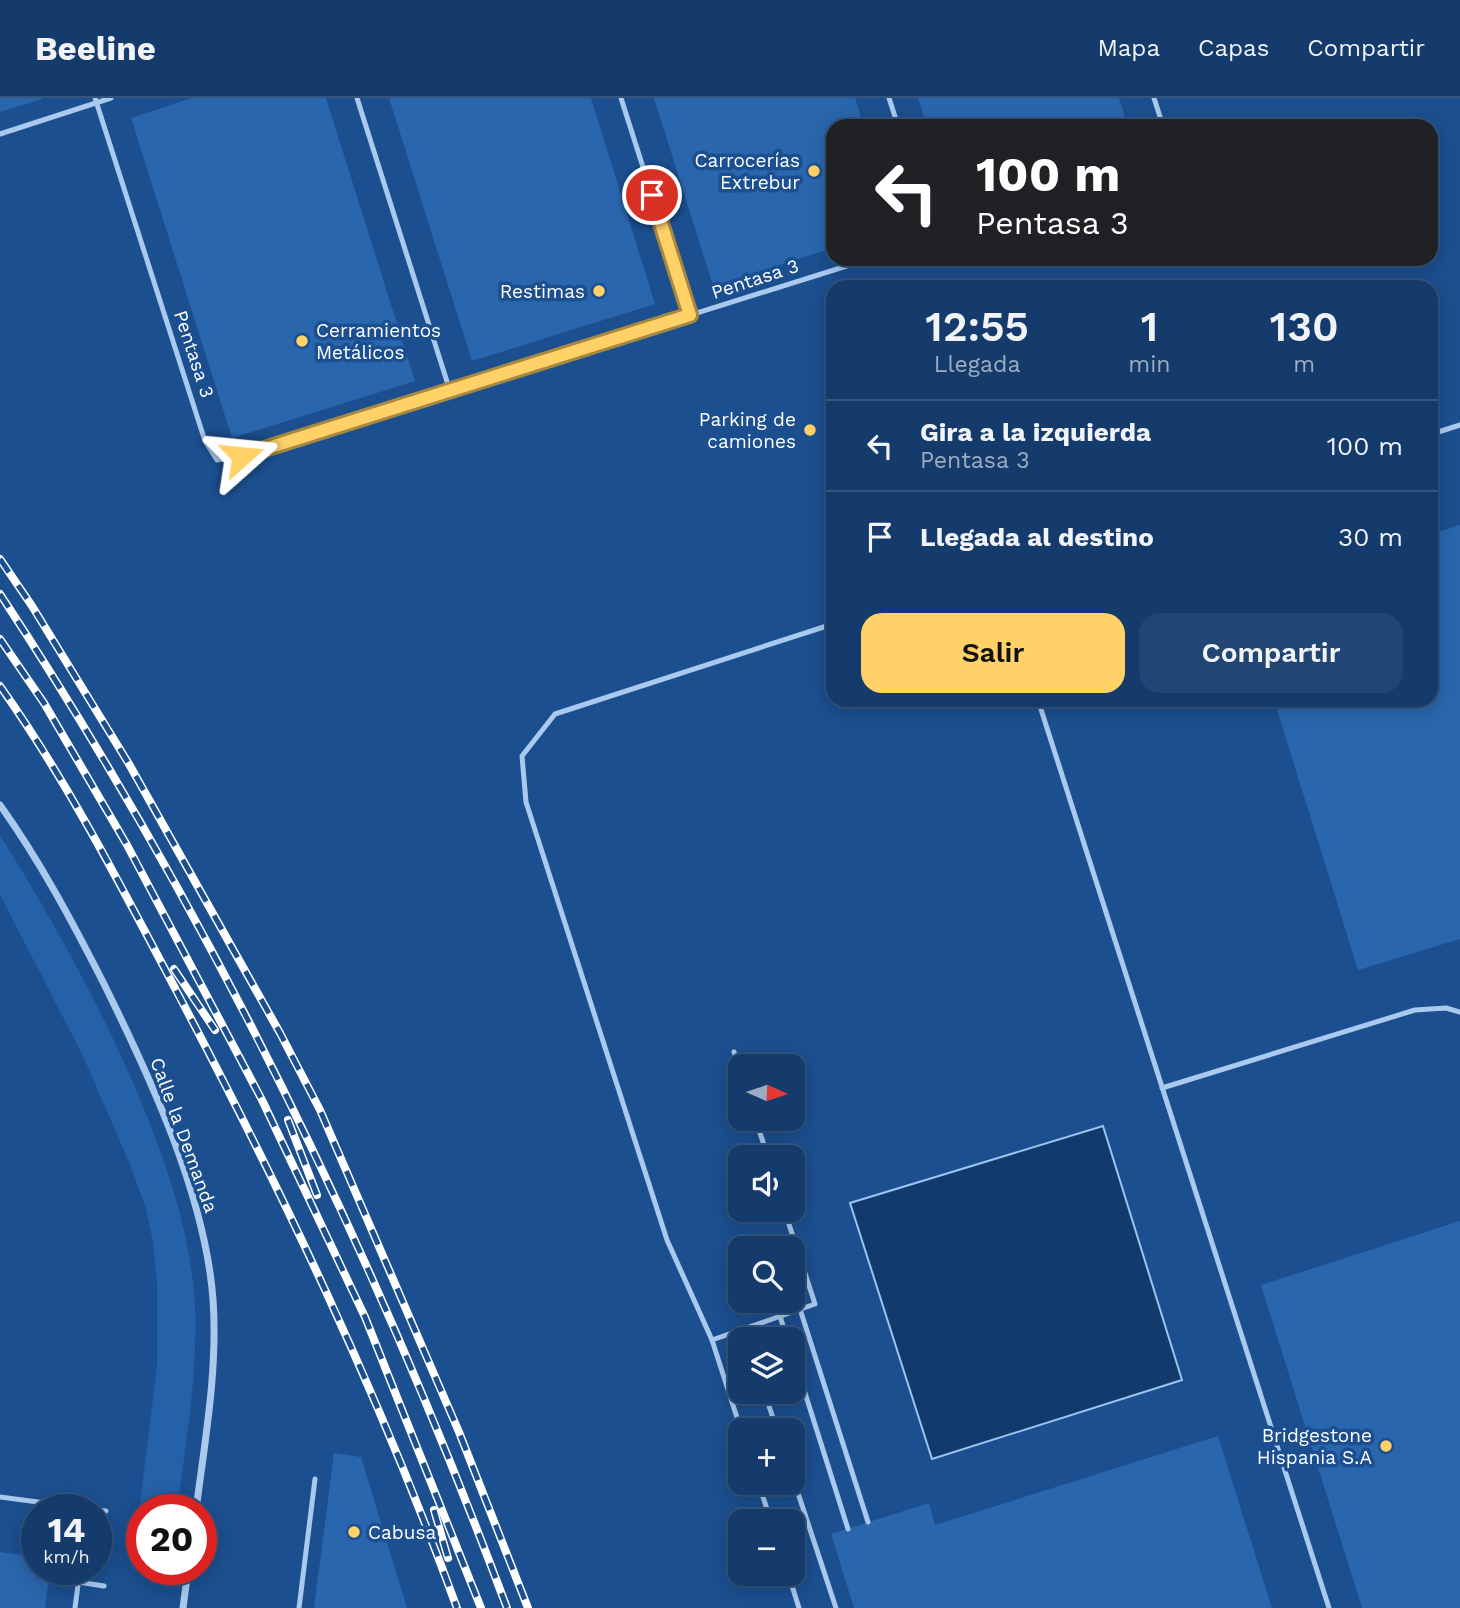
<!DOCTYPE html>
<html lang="es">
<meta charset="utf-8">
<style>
:root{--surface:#143b6b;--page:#214673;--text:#f1f3f6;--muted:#9dadc1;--line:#33557e;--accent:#ffd166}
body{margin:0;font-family:"Work Sans",sans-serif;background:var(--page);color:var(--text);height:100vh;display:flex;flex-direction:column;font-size:26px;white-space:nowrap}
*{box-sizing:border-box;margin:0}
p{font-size:23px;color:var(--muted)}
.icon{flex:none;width:38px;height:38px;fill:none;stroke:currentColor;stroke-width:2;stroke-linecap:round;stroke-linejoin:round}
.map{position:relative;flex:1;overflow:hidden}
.panel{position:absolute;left:826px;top:182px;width:612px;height:427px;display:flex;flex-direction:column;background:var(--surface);border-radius:21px;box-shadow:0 4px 18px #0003,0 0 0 2px var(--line)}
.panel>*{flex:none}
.banner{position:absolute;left:826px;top:21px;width:612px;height:147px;border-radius:21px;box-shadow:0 4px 18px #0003,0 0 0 2px var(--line);background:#202124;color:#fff;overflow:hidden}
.needle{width:46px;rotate:93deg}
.controls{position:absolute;left:728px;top:956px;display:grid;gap:14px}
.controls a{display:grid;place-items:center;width:77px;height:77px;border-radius:14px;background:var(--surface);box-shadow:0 4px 18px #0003,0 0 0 2px var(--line);font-size:35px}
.speed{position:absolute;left:21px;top:1396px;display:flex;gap:14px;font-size:35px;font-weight:700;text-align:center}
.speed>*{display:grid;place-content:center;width:91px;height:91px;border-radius:50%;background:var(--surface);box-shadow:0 4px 18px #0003,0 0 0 2px var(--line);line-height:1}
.speed small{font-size:18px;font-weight:400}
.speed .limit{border:10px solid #d22;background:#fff;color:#111}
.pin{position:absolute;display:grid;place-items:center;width:60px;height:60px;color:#fff;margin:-30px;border:4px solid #fff;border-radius:50%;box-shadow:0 2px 7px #0007}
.me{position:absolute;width:77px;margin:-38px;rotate:72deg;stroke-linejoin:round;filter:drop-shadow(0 0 5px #0008)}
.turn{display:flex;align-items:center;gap:24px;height:147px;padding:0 35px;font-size:32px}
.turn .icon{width:91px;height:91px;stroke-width:2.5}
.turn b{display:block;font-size:49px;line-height:60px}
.eta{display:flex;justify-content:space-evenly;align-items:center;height:119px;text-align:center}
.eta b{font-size:42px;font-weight:600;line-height:49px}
.primary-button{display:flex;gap:14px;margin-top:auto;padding:14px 35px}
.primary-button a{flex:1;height:80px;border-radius:21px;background:var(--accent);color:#111;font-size:28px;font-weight:600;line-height:80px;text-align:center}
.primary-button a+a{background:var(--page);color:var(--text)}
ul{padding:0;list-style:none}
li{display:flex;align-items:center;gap:21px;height:91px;padding:0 35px;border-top:2px solid var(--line)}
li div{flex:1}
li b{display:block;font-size:26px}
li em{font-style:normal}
header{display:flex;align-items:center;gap:42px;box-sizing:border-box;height:98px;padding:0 35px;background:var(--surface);border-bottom:2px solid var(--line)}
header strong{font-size:33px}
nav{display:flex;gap:38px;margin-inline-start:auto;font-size:24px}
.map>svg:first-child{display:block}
.green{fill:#2461a8}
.water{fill:#123a6d;stroke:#9cc4f0;stroke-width:2}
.building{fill:#2a66ad}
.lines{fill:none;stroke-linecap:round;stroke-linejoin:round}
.service{stroke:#a9c9ee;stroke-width:5}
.minor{stroke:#a9c9ee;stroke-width:7}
.rail-casing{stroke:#fff;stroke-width:8}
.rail{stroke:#1b4f8f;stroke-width:5;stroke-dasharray:16;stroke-linecap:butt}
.route-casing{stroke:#a68842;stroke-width:18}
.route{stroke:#ffd166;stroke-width:12}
.poi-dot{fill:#ffd166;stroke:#1b4f8f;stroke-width:2.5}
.labels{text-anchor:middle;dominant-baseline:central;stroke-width:7;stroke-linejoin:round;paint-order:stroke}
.poi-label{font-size:19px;fill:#fff;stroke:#1b4f8f;text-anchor:end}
.street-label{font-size:19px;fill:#fff;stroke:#1b4f8f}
</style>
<header>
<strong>Beeline</strong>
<nav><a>Mapa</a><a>Capas</a><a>Compartir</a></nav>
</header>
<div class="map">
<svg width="1460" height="1510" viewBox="0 0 1460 1510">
<rect width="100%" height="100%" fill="#1b4f8f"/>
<path class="green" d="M0,737c56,90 107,182 147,281 24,61 44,123 48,189 3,69 -9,137 -18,205h-35v57l-10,2 25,-204v-82l-4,-41 -7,-33 -15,-42 -48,-111 -83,-161z"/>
<polygon class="water" points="1103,1028 1182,1282 932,1361 850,1105"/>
<g class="building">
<polygon points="0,0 42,0 42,1 0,14"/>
<polygon points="192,0 326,0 415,283 232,340 131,20"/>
<polygon points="389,0 591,0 655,206 472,263"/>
<polygon points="654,0 855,0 864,28 833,28 833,150 713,188"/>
<polygon points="918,0 1119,0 1128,28 927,28"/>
<polygon points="1460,427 1460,841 1358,872 1274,602 1432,602 1432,436"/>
<polygon points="1116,602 1139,602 1140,603 1118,609"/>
<polygon points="1460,1123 1460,1510 1362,1510 1261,1187"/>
<polygon points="1218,1338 1272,1510 854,1510 831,1436 929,1405 935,1427"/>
<polygon points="334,1355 361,1359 407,1510 314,1510"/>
<polygon points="0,1454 37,1459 37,1472 50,1472 45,1510 0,1510"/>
</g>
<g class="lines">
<g class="service">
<polyline points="95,0 205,343 217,362 242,358 869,161"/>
<polyline points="357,0 450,293"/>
<polyline points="621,0 690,217"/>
<polyline points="889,0 898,28"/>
<polyline points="1154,0 1163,28"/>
<polyline points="0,36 111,0"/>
<polyline points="1432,336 1460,327"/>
<polyline points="1038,602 1329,1510"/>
<polyline points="734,954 740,973"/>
<polyline points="1162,990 1415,912 1446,910 1460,914"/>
<polyline points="755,1020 768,1059"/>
<polyline points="800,1211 868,1424"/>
<polyline points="780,1218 787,1241"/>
<polyline points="712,1242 815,1206 784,1111"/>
<polyline points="793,1257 848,1431"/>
<polyline points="764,1293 777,1332"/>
<polyline points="741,1332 712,1242 667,1142 526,704 522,658 555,616 833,526"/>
<polyline points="793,1380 836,1510"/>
<polyline points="758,1384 771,1423"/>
<polyline points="0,1399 106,1413"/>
<polyline points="788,1475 799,1510"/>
<polyline points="78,1484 104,1488"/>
<polyline points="75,1510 80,1472"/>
<polyline points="299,1510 315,1381"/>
</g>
<g class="minor">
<path d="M0,707c40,56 73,118 104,179 46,93 101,211 109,315 5,70 -8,141 -17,211"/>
<polyline points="183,1510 188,1472"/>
</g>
<g class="rail-casing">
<g id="rail">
<polyline points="0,461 32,508 129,666 280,935 320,1012 459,1334 528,1510"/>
<path d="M0,496c207,315 375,661 507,1014"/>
<polyline points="0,541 44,605 127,747 262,1002 365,1219 481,1510"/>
<path d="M0,588c68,96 122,202 177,306 106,201 202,402 280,616"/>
<polyline points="174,871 215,932"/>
<polyline points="288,1022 317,1097"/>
<polyline points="434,1412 448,1460"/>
</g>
</g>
<use href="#rail" class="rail"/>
</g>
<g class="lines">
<g class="route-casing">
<polyline id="route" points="242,358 690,217 652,97"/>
</g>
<use href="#route" class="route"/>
</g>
<g class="poi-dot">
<circle cx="814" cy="73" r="7"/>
<circle cx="599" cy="193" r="7"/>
<circle cx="302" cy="243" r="7"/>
<circle cx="810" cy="332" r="7"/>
<circle cx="1386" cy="1348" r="7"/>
<circle cx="354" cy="1434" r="7"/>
</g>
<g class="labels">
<g class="poi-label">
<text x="800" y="62">Carrocerías<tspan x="800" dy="22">Extrebur</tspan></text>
<text x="585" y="193">Restimas</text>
<text x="316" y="232" text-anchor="start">Cerramientos<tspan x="316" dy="22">Metálicos</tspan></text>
<text x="796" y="321">Parking de<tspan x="796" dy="22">camiones</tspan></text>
<text x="1372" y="1337">Bridgestone<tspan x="1372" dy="22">Hispania S.A</tspan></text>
<text x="368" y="1434" text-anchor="start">Cabusa</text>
</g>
<g class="street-label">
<text transform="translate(755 181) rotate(-18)">Pentasa 3</text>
<text transform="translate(194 256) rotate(72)">Pentasa 3</text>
<text transform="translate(184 1037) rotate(70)">Calle la Demanda</text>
</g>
</g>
</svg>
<div class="controls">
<a><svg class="needle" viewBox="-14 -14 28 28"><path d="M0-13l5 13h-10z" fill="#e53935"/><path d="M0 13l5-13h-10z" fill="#9dadc1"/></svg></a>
<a><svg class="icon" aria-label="sound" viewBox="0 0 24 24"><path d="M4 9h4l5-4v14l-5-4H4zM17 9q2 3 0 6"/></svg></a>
<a><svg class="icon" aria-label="search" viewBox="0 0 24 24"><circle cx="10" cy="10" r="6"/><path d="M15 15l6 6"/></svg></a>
<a><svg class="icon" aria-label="layers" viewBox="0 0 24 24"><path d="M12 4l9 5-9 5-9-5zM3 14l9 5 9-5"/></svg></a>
<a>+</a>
<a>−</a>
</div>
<div class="speed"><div>14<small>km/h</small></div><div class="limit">20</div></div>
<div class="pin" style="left:652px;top:97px;background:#d93025"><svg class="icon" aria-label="arrive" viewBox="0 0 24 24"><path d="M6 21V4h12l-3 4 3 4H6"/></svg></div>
<svg class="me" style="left:242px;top:358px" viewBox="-20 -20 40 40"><path d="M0-17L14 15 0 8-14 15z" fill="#ffd166" stroke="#fff" stroke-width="4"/></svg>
<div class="banner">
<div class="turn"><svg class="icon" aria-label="left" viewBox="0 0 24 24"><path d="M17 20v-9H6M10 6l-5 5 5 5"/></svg><div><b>100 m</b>Pentasa 3</div></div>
</div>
<section class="panel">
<div class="eta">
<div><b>12:55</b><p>Llegada</p></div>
<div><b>1</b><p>min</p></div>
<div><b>130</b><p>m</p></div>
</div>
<ul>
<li><svg class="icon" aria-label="left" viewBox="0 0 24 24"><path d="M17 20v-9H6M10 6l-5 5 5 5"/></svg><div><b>Gira a la izquierda</b><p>Pentasa 3</p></div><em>100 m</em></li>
<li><svg class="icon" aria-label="arrive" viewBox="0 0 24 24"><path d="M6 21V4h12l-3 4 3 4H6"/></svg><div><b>Llegada al destino</b></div><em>30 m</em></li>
</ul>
<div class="primary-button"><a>Salir</a><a>Compartir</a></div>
</section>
</div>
